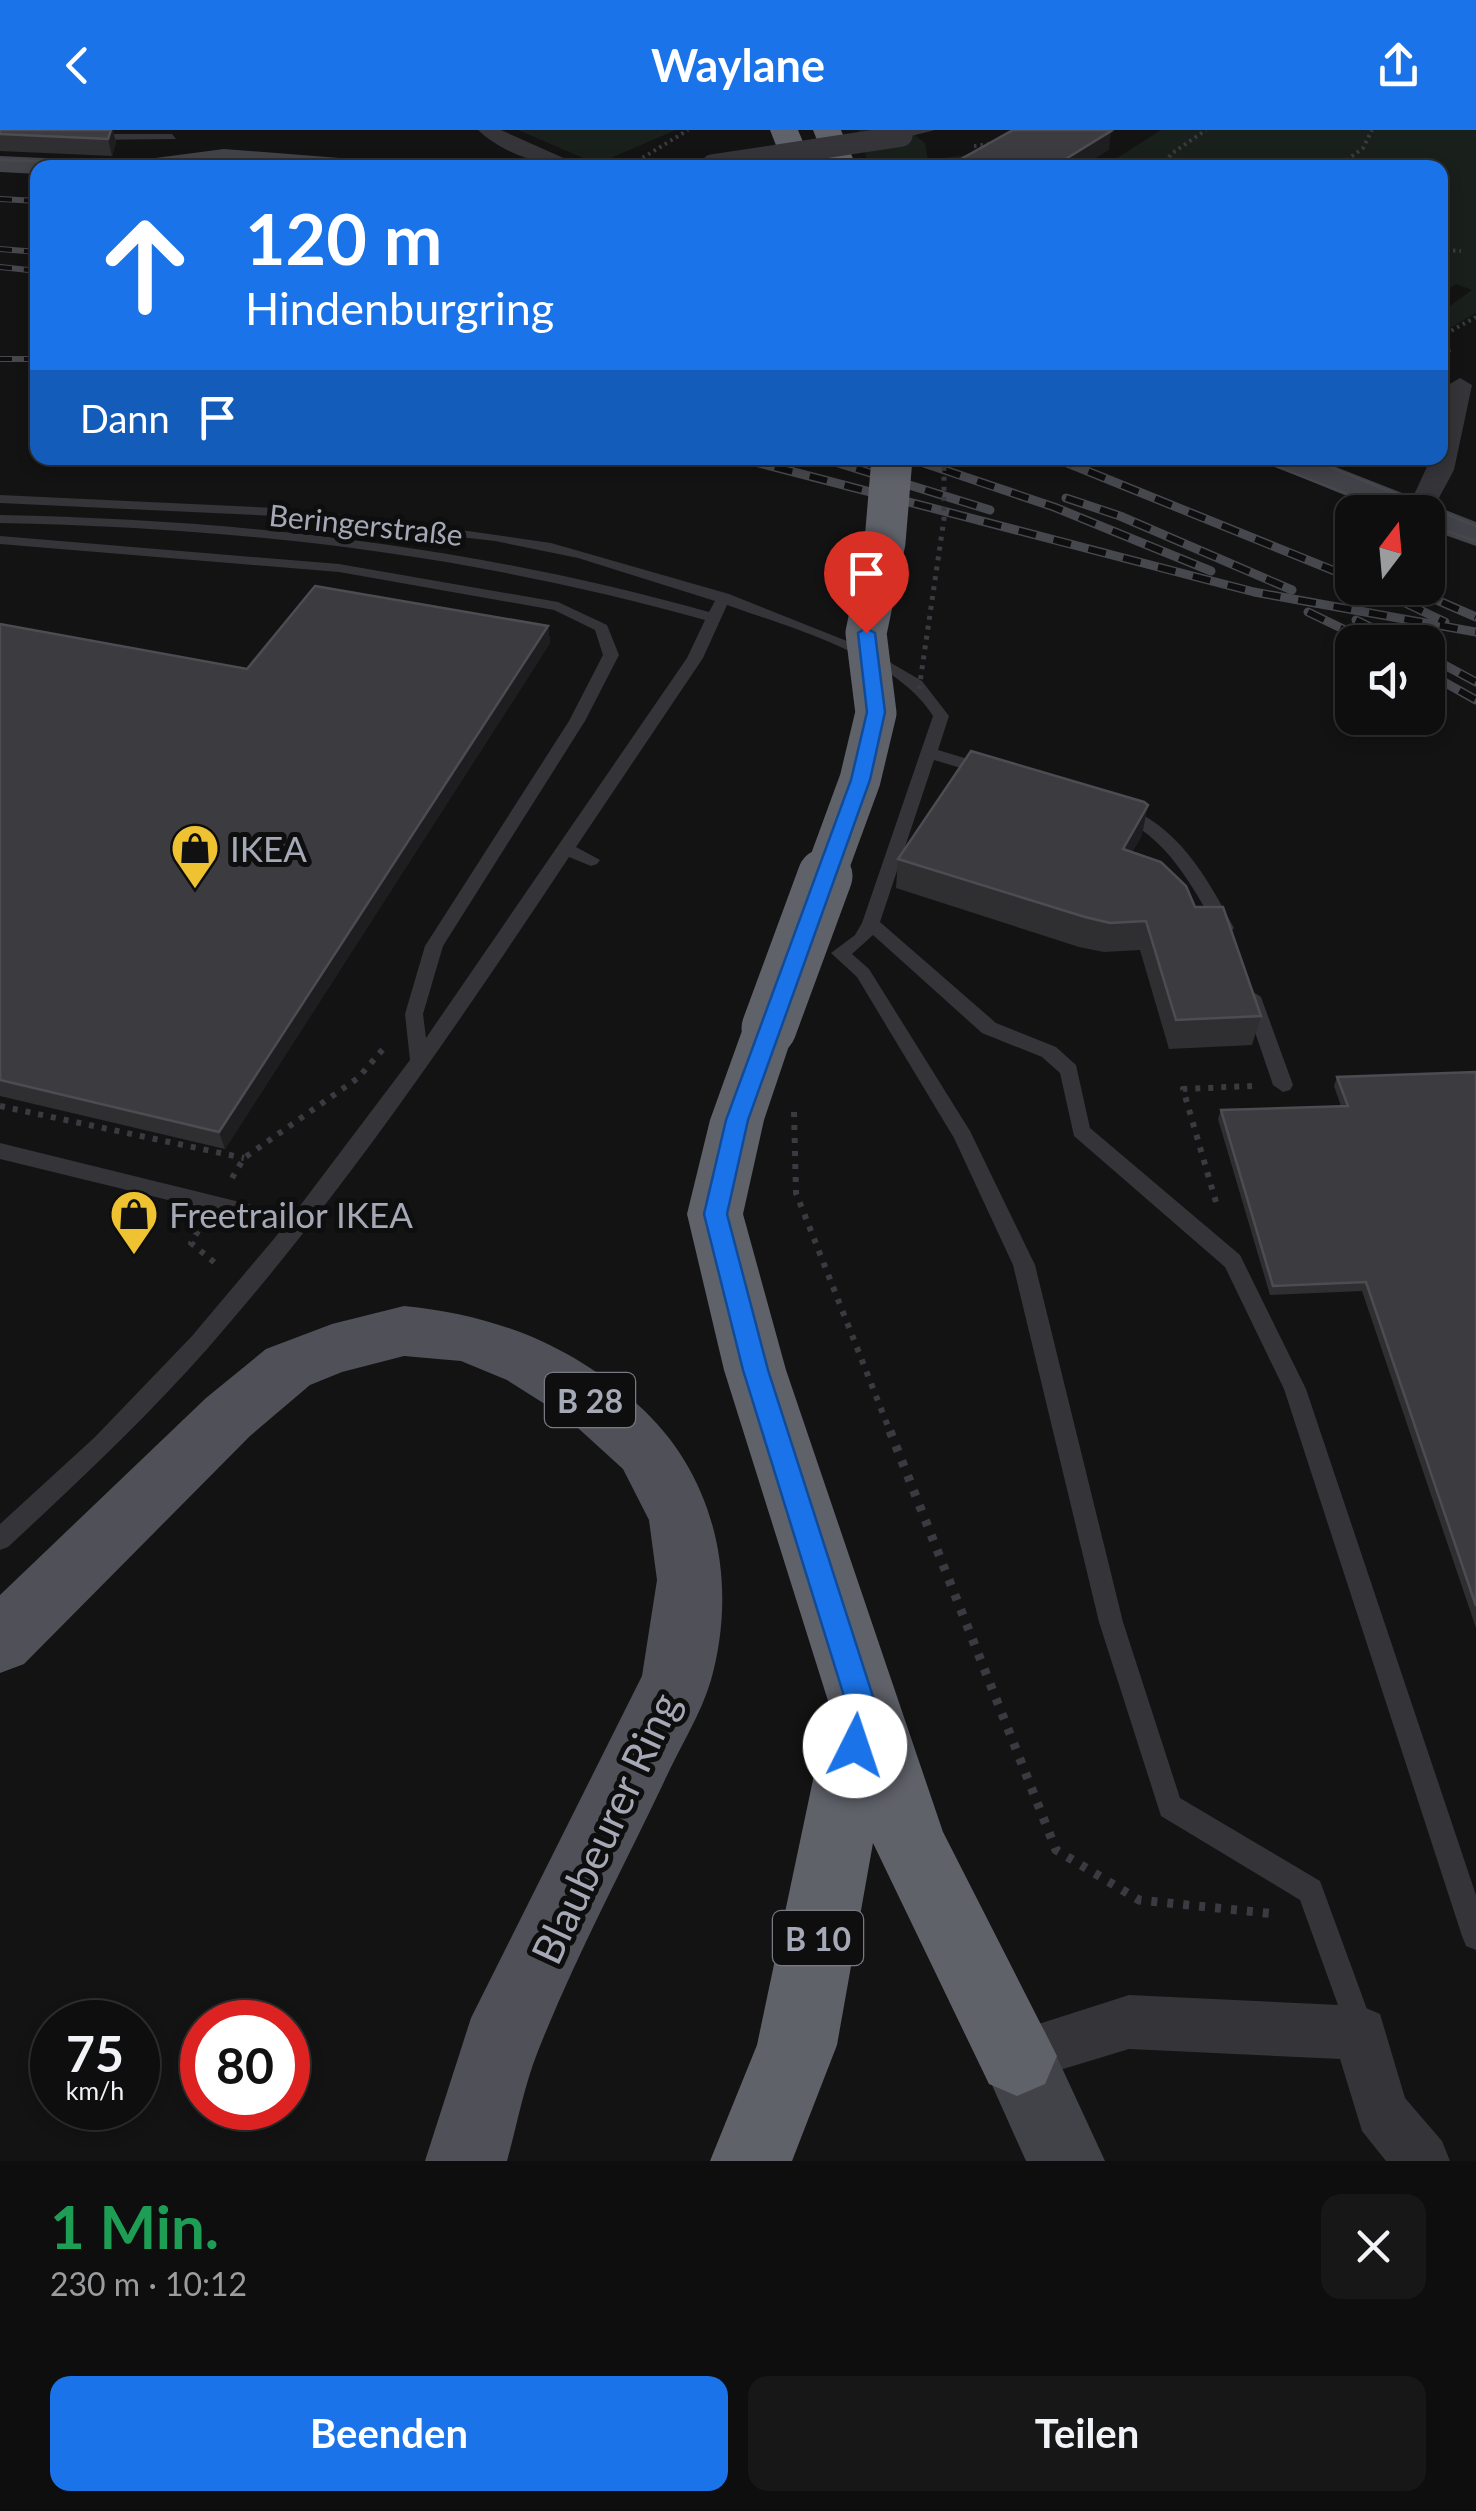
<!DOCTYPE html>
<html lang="de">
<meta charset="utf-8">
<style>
:root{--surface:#0e0e0f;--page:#171718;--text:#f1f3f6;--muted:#9b9c9e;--line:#2e2e2f;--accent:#1a73e8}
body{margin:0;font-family:Lato,sans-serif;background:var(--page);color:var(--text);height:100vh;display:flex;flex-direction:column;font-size:38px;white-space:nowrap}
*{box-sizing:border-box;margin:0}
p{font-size:32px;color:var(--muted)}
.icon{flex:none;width:55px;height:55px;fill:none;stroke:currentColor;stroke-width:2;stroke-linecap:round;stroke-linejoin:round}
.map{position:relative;height:2031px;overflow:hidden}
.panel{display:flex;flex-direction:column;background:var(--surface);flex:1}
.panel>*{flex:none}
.banner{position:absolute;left:30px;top:30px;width:1418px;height:305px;border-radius:20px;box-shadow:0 5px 15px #0003,0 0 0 2px var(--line);background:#1a73e8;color:#fff;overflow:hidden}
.needle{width:65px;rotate:16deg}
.fabs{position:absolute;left:1335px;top:365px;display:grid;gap:20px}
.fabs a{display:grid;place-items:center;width:110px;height:110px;border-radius:20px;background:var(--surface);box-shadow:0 5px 15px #0003,0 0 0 2px var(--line);font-size:50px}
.speed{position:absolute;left:30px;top:1870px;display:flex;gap:20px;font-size:50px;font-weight:700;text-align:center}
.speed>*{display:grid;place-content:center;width:130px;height:130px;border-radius:50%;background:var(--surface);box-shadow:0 5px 15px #0003,0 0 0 2px var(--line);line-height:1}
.speed small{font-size:25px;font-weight:400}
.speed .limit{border:15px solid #d22;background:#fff;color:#111}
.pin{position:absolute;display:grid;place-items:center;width:85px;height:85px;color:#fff;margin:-102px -42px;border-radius:50% 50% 50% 0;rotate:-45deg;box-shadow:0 0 10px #0007}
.pin .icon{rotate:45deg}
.me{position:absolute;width:110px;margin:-55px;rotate:4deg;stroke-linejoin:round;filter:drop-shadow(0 0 8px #0008)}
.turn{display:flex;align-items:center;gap:35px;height:210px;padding:0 50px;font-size:45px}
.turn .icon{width:130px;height:130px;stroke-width:2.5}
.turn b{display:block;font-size:70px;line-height:85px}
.then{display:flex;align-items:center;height:95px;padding:0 50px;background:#0003;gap:20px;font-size:38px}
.round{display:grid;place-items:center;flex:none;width:105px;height:105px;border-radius:20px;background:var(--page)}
.overview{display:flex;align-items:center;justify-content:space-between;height:170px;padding:0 50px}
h1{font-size:60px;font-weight:700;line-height:75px;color:#1e9e55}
.cta{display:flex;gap:20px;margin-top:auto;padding:20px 50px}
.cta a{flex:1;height:115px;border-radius:20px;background:var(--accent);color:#fff;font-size:40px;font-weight:700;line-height:115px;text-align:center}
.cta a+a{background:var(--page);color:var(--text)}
header{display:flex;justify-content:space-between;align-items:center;height:130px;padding:0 50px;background:var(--accent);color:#fff;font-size:45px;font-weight:700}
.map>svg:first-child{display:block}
.green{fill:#191f1b}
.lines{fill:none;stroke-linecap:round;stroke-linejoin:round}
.path-far2{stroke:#3a3b40;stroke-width:4;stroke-dasharray:2.5 4;stroke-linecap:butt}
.path-far1{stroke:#3a3b40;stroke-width:6;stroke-dasharray:5 8;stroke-linecap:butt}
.path{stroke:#3a3b40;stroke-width:9;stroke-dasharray:6 10;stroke-linecap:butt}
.lane{fill:#343439;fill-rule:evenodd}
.street{fill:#343439;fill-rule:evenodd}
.secondary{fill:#424349;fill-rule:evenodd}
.primary{fill:#505158;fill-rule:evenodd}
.highway{fill:#60626a;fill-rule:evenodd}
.tram{stroke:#47484e;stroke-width:2.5}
.rail-far1-casing{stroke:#47484e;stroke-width:6}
.rail-casing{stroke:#47484e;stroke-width:9}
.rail-far1{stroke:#0e0e0f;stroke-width:4;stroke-dasharray:12;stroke-linecap:butt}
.rail{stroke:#0e0e0f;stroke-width:6;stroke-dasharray:18;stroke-linecap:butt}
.path-bridge{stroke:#3a3b40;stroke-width:5;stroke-dasharray:4 6;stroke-linecap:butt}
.street-bridge{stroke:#343439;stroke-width:21}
.highway-bridge-far1{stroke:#60626a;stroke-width:41}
.highway-bridge{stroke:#60626a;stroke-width:55}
.wall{fill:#2f2f32}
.shaded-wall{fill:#1e1e20}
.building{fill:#3c3c40;stroke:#4c4d52;stroke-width:2.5}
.route{fill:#1a73e8;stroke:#114b97;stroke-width:2.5}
.labels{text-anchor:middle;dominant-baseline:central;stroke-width:10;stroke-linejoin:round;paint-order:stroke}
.far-street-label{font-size:30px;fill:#a5a8b5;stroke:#0e0e0f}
.shield{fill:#0e0e0f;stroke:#787a83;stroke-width:2.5}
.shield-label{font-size:32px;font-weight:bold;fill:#a5a8b5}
.poi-label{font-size:35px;fill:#a5a8b5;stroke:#0e0e0f;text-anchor:start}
.near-street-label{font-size:42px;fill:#a5a8b5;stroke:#0e0e0f}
</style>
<header><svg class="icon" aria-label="back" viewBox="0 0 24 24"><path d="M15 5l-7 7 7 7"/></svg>Waylane<svg class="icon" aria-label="share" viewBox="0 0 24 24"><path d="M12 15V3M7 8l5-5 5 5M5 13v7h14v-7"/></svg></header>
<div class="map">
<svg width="1476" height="2031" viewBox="0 0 1476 2031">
<rect width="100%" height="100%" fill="#131314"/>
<g class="green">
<polygon points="518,0 676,0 597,34"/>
<polygon points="858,0 908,0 925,13 928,30 966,25 1025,37 869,37"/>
<polygon points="1161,0 1476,0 1476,183 1440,204 1440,183 1472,160 1456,154 1440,165 1440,38 1103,37"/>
</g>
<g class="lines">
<g class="path-far2">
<polyline points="974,16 992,14"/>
<polyline points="399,33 435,38"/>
<polyline points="626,38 688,0"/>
<polyline points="1162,38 1171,24 1206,0"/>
<polyline points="1336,38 1363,18 1372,0"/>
<polyline points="1440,120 1461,121"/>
<polyline points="1440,207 1476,187"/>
<polyline points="1440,214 1451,220 1440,223"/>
</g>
<g class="path-far1">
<polyline points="0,976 244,1028"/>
<polyline points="794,982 796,1063 891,1304"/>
<polyline points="232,1048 244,1028 358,948 384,918"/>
<polyline points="1216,1072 1183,959 1252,956"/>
<polyline points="198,1101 191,1113 220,1137"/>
</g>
<polyline class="path" points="890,1301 1056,1720 1139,1770 1276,1784"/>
<g class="lane">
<polygon points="172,4 176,9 89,10 84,7 89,4"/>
<path d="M0,365l275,13 109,11 167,24 178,51 138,55 55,32 27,35 -11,34 56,17 2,4 -8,5 -54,-16 -54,162 116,101 60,24 20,18 14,63 150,127 66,134 170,506v55l-10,-4 -4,-10 -178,-547 -59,-122 -151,-131 -14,-63 -18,-16 -60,-24 -109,-98 -21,19 17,15 101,162 65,134 88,357 57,176 140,83 55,150 -4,10 -10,4 -10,-4 -51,-141 -139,-84 -62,-194 -86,-357 -59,-127 -97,-161 -26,-24 24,-18 7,-12 71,-207c-36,-59 -142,-88 -206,-111l-24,53 -127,189 24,13 -3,4 -6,2 -22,-9c-112,169 -227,338 -361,491 -62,70 -131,135 -200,199l-8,3v-26l95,-87 97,-101 91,-108 -283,-69v-16l293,72 117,-155 -5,-46 20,-68 144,-225 34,-66 -8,-25 -41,-20 -215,-38 -339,-28v-8l339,28 219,38 49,23 12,30 -34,66 -142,225 -20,68 3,24 261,-380 18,-38c-236,-66 -460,-92 -705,-97v-8c246,5 472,31 709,97l6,-11 -137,-43 -83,-17 -220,-25 -275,-13z"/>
<path d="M1121,676c56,17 87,73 113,122l-3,4h-12c-28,-47 -51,-95 -104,-117v-8z"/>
<polygon points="1252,861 1261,867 1293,955 1290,960 1283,962 1273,955 1243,867"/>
</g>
<g class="street">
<path d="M478,0h23l85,38c-36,0 -81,-12 -108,-38z"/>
<polygon points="903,0 935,0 895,10 895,2"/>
<polygon points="1460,248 1472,255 1454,340 1428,388 1428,382 1406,382 1431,328 1440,328 1440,290 1448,255"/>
<polygon points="1129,1865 1361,1876 1380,1884 1405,1968 1442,2011 1450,2031 1386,2031 1362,2001 1340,1929 1129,1919 1017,1953 998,1945 990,1926 998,1907"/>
</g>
<g class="secondary">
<polygon points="224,19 365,30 378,38 127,38 140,30"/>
<polygon points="0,26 86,30 99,38 38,38 38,44 0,42"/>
<polygon points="1266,328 1313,328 1476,392 1476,416 1428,399 1428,382 1386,382 1271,335"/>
<polygon points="1017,1888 1044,1899 1105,2031 1026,2031 979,1926 990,1899"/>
</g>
<path class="primary" d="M404,1176c90,9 164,37 233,98 78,69 102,176 74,276 -10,35 -33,70 -48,104 -42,88 -89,176 -125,267 -14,35 -21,74 -31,110h-82l46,-143 171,-342 15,-96 -8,-60 -26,-51 -56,-51 -60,-38 -46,-19 -57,-5 -62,16 -32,13 -60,51 -226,228 -24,9v-78l206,-197 60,-49 66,-25z"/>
<g class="highway">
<polygon points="770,0 798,0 814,38 785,38"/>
<polygon points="813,0 841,0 857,38 828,38"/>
<polygon points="769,880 787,885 795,898 764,990 743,1084 786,1240 943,1702 1057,1926 1045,1954 1017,1966 989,1954 873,1713 837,1915 792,2031 710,2031 757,1915 829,1574 724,1240 687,1084 710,990 743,898 751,885"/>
</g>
<g class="tram">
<polyline points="0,30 169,35"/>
<polyline points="1255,328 1394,382"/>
<polyline points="1307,328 1476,396"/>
<polyline points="1428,395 1476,411"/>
</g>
<g class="rail-far1-casing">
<g id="rail-far1">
<polyline points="0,69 38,71"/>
<polyline points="0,119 38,122"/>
<polyline points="0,137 38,141"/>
<polyline points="0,229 38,229"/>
</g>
</g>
<g class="rail-casing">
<g id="rail">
<polyline points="740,328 1254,462 1476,502"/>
<polyline points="822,328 990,380"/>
<polyline points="909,328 1054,377 1211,441"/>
<polyline points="1055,328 1352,448"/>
<polyline points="1066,368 1120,386 1292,460"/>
<polyline points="1374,458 1445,492"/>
<polyline points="1409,458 1476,487"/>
<polyline points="1308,482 1370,512"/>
<polyline points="1356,490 1401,512"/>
<polyline points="1428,526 1476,552"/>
<polyline points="1428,543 1476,570"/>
</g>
</g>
<use href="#rail-far1" class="rail-far1"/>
<use href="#rail" class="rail"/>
<polyline class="path-bridge" points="919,559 944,389 944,328"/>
<polyline class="street-bridge" points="712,35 902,6"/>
<polyline class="highway-bridge-far1" points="824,748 860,650 876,583 866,503 885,412 892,328"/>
<polyline class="highway-bridge" points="769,898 825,746"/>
</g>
<g class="wall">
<polygon points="0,0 113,0 116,13 112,26 0,21"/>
<polygon points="0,494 247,539 548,496 550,513 225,1019 0,966"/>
<polygon points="1142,705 1132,722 1195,777 1261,886 1252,915 1169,919 1140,820 1104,822 1079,817 896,758 898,729"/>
<polygon points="1476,942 1476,1498 1362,1161 1270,1165 1218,989 1221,980 1341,976 1334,956 1337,947"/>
</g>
<g class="shaded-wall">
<polygon points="111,0 113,0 116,13 112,26 108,9"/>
<polygon points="1111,1 1109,20 1080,38 1051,38"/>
<polygon points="548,496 550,513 225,1019 219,1002"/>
<polygon points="1148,675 1142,705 1117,748 1123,719"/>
</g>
<g class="building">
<polygon points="0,0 111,0 108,9 0,4"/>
<polygon points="1013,0 1106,0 1111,1 1051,38 960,38 954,33"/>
<polygon points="315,456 548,496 219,1002 0,950 0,494 247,539"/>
<polygon points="971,621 1144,672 1148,675 1123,719 1161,732 1186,756 1195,777 1223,777 1261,886 1176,890 1146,791 1110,793 1085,787 898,729"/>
<polygon points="1476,942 1476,1476 1366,1152 1273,1156 1221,980 1348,976 1337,947"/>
</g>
<polygon class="route" points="866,498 875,503 885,582 870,650 748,990 727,1084 768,1240 877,1579 865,1626 855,1631 845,1626 840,1616 848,1579 743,1240 704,1084 726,990 851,650 867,582 858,503"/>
<defs>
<g id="shop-pin" transform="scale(2.5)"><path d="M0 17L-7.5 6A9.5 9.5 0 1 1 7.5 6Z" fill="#eec231" stroke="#0e0e0f"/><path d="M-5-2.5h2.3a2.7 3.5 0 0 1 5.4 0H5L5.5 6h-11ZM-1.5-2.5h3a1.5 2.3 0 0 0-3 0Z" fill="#111"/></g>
</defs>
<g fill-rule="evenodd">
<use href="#shop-pin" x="195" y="718"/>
<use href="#shop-pin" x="134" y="1084"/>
</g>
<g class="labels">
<g class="far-street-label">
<text transform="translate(366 394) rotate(6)">Beringerstraße</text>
</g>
<g class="shield">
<rect x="545" y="1243" width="90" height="54" rx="8"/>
<rect x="773" y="1781" width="90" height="54" rx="8"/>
</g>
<g class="shield-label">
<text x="590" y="1270">B 28</text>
<text x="818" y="1808">B 10</text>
</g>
<g class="poi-label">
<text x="230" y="718">IKEA</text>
<text x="169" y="1084">Freetrailor IKEA</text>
</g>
<g class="near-street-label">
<text transform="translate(605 1698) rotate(-65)">Blaubeurer Ring</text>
</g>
</g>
</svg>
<div class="fabs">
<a><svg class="needle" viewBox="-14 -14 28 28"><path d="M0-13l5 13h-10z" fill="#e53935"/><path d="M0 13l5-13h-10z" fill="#9b9c9e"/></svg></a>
<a><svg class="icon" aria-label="sound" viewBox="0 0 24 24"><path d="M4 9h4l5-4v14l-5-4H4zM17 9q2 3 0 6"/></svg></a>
</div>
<div class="speed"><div>75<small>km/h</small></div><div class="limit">80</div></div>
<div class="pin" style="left:866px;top:503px;background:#d93025"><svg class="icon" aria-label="arrive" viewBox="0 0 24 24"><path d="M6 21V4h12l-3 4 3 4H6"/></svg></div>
<svg class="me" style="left:855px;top:1616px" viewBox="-20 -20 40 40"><circle r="19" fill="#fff"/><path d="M0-13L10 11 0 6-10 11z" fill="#1a73e8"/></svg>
<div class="banner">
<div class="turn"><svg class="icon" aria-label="ahead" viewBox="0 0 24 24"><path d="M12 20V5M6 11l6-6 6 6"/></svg><div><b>120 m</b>Hindenburgring</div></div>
<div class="then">Dann<svg class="icon" aria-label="arrive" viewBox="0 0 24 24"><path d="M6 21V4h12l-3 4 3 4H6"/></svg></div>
</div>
</div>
<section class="panel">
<div class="overview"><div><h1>1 Min.</h1><p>230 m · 10:12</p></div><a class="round"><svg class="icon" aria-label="close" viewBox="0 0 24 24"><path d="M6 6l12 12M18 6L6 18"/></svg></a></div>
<div class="cta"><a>Beenden</a><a>Teilen</a></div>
</section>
